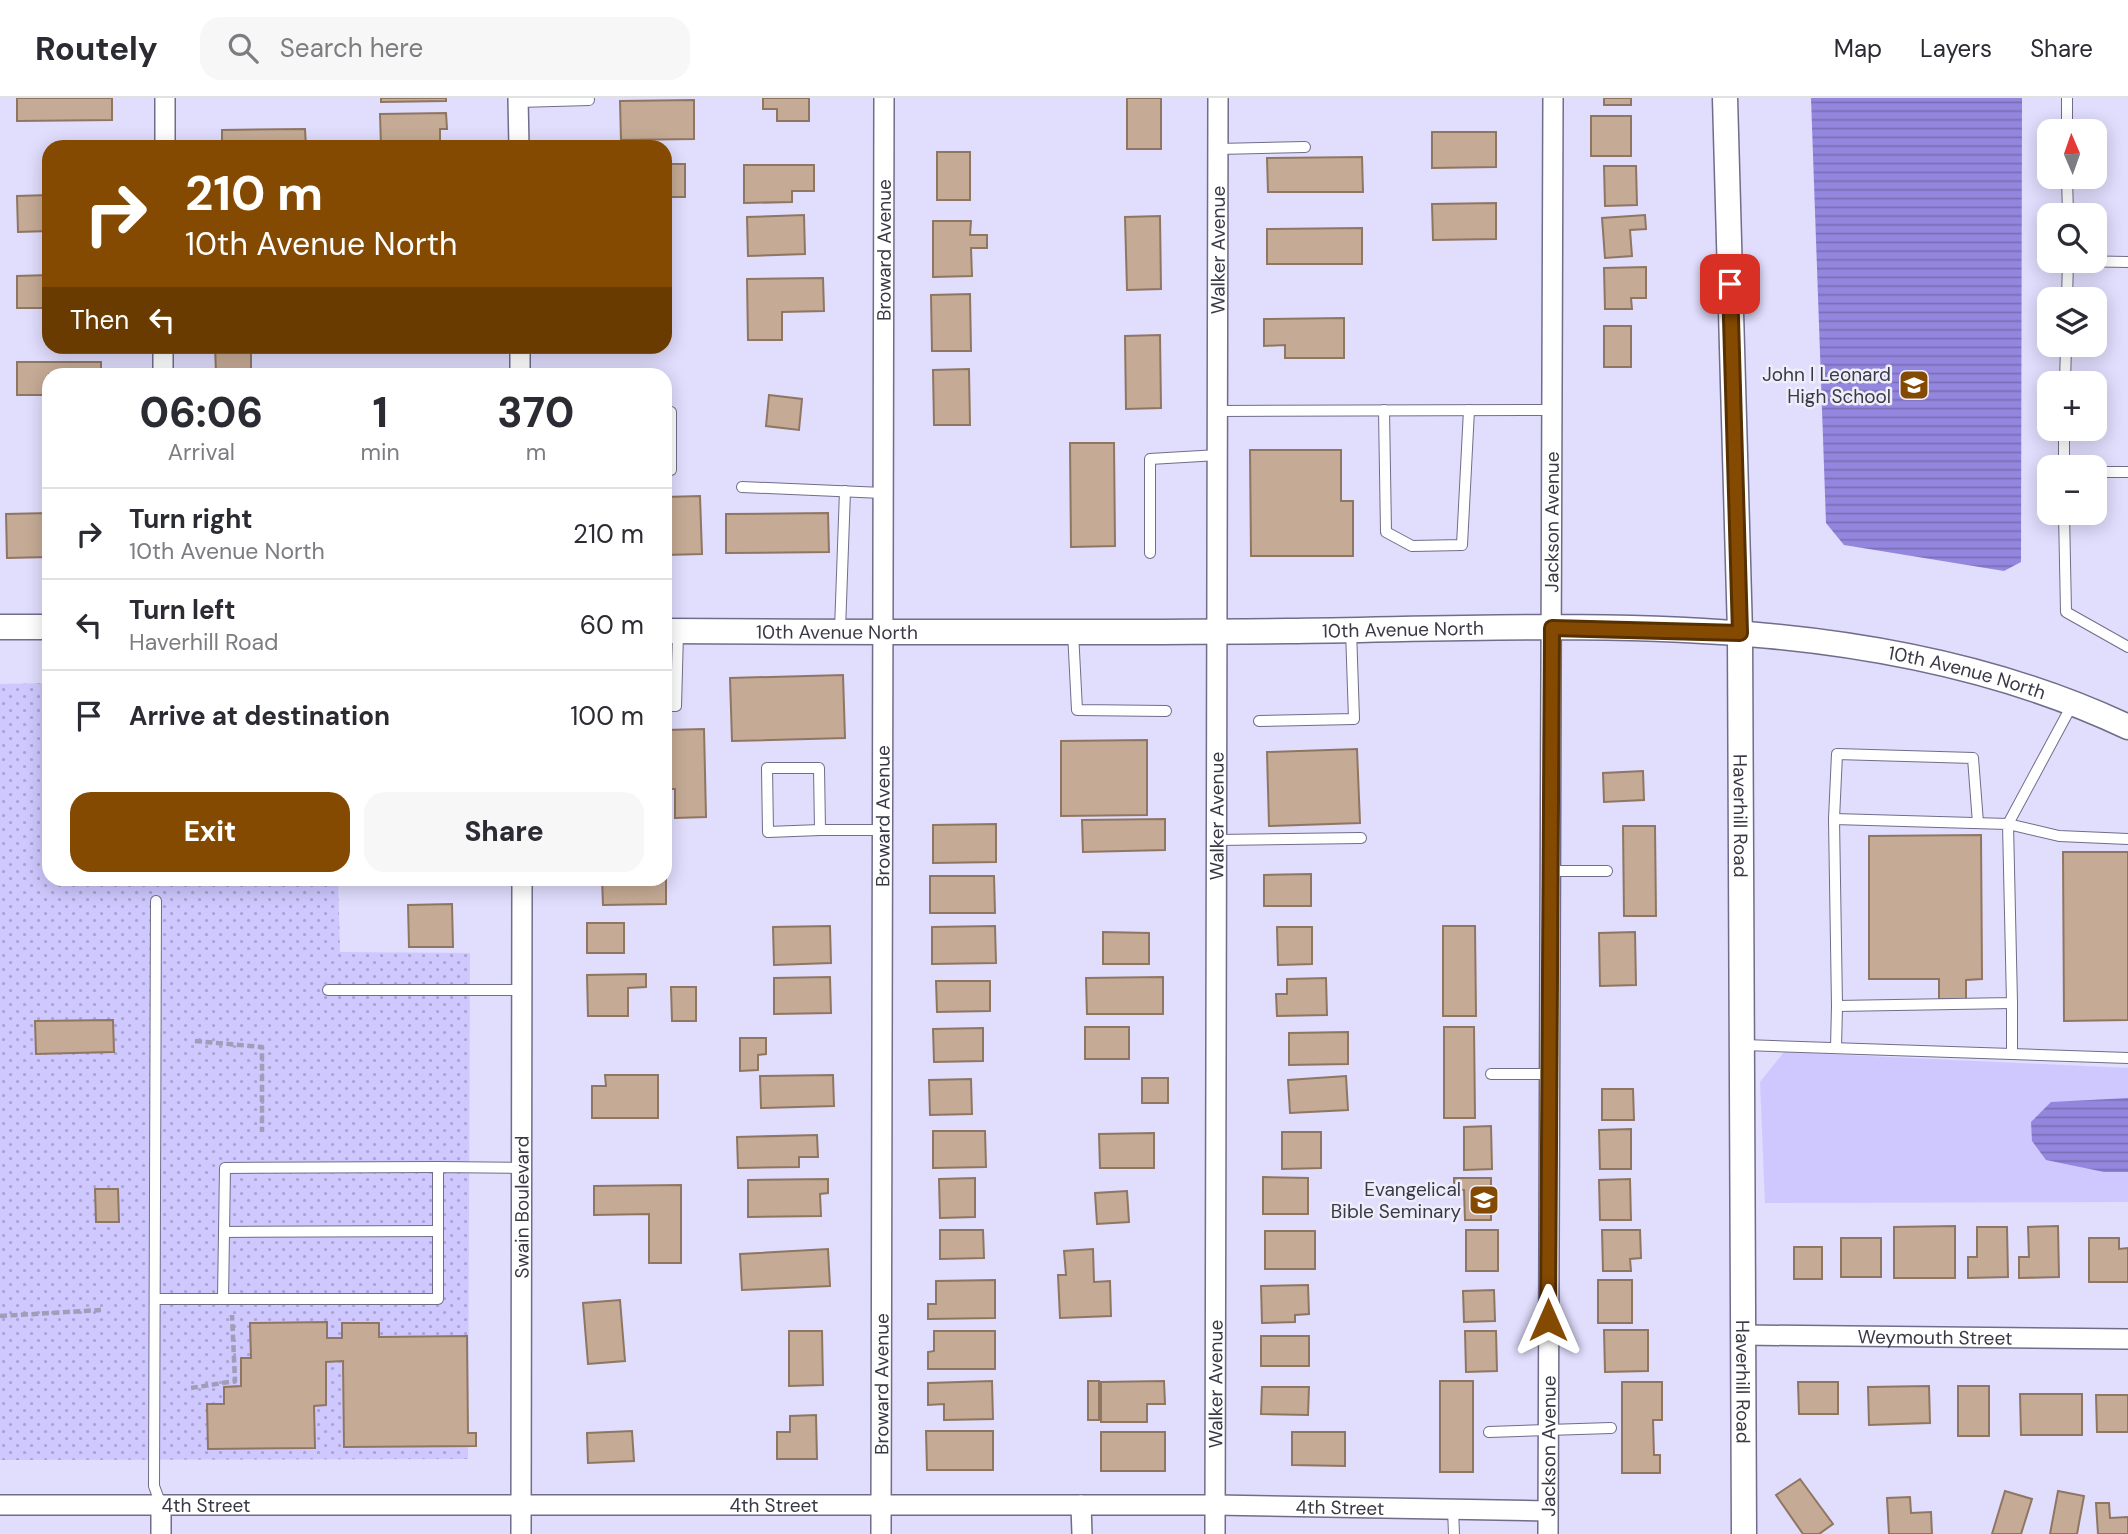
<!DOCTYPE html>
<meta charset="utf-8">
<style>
:root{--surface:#fff;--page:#f7f7f7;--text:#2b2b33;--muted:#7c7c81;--line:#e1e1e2;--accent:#854a01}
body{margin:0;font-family:"DM Sans",sans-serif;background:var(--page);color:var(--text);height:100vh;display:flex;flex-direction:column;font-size:26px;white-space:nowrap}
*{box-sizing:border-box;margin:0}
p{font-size:23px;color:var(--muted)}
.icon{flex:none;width:38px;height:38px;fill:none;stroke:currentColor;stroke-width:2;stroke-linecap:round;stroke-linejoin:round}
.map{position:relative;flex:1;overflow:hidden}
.side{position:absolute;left:42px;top:270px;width:630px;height:518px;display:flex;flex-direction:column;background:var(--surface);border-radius:21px;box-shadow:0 4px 18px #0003}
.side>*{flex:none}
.banner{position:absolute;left:42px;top:42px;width:630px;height:214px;border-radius:21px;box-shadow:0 4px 18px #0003;background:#854a01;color:#fff;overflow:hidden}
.needle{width:46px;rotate:358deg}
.fabs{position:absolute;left:2037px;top:21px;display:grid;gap:14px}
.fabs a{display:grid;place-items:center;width:70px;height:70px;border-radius:14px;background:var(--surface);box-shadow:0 4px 18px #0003;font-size:35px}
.pin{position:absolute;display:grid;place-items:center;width:60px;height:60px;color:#fff;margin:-30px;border-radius:14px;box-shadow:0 4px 10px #0006}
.me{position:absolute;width:77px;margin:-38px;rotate:0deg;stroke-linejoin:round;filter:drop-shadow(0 0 5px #0008)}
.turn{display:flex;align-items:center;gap:24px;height:147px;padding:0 28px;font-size:32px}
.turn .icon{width:91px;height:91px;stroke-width:2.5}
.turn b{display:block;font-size:49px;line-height:60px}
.then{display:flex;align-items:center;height:66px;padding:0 28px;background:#0003;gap:14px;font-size:26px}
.eta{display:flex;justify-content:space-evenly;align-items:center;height:119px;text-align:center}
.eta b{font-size:42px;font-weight:800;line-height:49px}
.primary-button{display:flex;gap:14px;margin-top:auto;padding:14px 28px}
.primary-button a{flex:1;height:80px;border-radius:21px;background:var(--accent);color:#fff;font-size:28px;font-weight:800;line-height:80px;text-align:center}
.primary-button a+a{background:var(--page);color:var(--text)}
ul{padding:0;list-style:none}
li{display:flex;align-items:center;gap:21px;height:91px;padding:0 28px;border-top:2px solid var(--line)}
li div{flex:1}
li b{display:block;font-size:26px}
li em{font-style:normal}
header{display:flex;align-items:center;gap:42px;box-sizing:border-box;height:98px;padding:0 35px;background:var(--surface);border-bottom:2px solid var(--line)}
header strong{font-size:33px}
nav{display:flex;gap:38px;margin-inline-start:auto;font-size:24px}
.search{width:490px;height:63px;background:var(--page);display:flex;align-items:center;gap:18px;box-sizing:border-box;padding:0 24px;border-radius:21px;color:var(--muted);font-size:26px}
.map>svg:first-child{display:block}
.grass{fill:#cec8fe}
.park{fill:url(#park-dots)}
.water{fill:url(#water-rules)}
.building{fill:#c5ab95;stroke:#8f7662;stroke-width:2}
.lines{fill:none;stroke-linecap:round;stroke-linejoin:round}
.service-casing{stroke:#706d8a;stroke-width:12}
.minor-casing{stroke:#706d8a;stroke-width:22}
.tertiary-casing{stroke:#706d8a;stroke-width:27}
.path{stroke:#a09db6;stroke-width:4.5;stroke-dasharray:7 3.5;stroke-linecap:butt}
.service{stroke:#fff;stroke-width:10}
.minor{stroke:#fff;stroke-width:19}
.tertiary{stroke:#fff;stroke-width:24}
.route-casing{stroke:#563001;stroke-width:18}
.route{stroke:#854a01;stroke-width:12}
.labels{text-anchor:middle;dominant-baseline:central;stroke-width:5;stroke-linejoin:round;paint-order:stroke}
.street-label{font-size:19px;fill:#393845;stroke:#eeedfa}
.poi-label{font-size:19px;fill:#393845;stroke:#eeedfa;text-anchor:end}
</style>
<header>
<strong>Routely</strong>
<div class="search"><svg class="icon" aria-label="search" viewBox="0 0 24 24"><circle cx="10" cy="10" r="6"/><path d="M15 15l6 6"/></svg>Search here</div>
<nav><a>Map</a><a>Layers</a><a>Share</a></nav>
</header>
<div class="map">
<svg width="2128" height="1436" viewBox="0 0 2128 1436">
<defs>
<pattern id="park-dots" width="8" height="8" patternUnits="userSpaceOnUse" patternTransform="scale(1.75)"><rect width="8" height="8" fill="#cec8fe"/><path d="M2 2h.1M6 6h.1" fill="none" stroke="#a8a3cf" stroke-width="1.8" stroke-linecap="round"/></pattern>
<pattern id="water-rules" width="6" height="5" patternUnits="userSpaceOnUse" patternTransform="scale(1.75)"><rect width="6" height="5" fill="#9486de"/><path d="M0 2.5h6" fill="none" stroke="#7a6fb6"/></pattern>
</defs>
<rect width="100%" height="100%" fill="#e0ddfd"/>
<polygon class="grass" points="1784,954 2128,970 2128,1104 1765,1105 1760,984"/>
<polygon class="park" points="49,585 49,780 338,781 340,854 470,855 468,1361 0,1362 0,586"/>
<g class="water">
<polygon points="1811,0 2022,0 2021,464 2004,473 1844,447 1826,425"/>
<polygon points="2128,1000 2128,1074 2104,1074 2046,1062 2032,1043 2031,1024 2051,1004"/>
</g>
<g class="building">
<polygon points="17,0 112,0 112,22 17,23"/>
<polygon points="381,0 446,0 446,3 381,4"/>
<polygon points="763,0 809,0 809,23 777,23 777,11 763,11"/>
<rect x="1127" y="0" width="34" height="51"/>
<rect x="1604" y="0" width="27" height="7"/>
<polygon points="694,2 694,41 621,42 620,3"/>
<polygon points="446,15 447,31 440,31 440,49 381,49 380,16"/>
<rect x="1591" y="18" width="40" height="40"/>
<polygon points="305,31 306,49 222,49 222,32"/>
<polygon points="1432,34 1496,34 1496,69 1432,70"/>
<rect x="937" y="54" width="33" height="48"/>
<polygon points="1362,59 1363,94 1268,94 1267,60"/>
<rect x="665" y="66" width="20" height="33"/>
<polygon points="744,67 814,67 814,93 792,93 792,104 744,105"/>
<polygon points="1604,68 1636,68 1637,107 1605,108"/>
<polygon points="49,97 49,133 18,134 17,98"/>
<polygon points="1496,105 1496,141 1433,142 1432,106"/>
<polygon points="804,117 805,156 748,158 747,119"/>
<polygon points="1645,117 1646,131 1630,132 1632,158 1605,160 1602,120"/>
<polygon points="1160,118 1161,191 1127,192 1125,119"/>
<polygon points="933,123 971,123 970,137 987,137 987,150 971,150 972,178 933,179"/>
<polygon points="1362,130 1362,166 1267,166 1267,131"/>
<polygon points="1646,169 1646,200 1631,200 1632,211 1605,211 1604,170"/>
<polygon points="49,177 49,210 17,210 17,178"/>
<polygon points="823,180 824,213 782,214 782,242 748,242 747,181"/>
<polygon points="970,196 971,253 932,253 931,197"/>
<polygon points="1344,220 1344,260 1285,260 1285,247 1264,248 1264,221"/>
<rect x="1604" y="228" width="27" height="41"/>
<polygon points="1160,237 1161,310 1126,311 1125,238"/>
<polygon points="215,248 251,248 251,276 216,276"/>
<polygon points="371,248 443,248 443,250 371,251"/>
<polygon points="17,264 101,264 101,276 49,276 49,297 17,297"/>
<polygon points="969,271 970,327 934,327 933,272"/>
<polygon points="769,297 802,301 799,332 766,328"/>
<polygon points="1070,345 1114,345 1115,448 1071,449"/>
<polygon points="1250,352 1341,352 1341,403 1353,403 1353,458 1251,458"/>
<polygon points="700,398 702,456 665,457 665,399"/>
<polygon points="49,415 49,459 7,460 6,416"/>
<polygon points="828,415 829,454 726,455 726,416"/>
<polygon points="843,577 845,640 732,643 730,580"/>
<polygon points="704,631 706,719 675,720 675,691 665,691 665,632"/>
<polygon points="1147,642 1147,717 1061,718 1061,643"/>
<polygon points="1357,651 1360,725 1269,728 1267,654"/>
<polygon points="1643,673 1644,702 1604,704 1603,675"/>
<polygon points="1165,721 1165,752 1083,754 1082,722"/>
<polygon points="996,726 996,764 933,765 933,727"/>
<polygon points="1623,728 1655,728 1656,818 1624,818"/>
<polygon points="1981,737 1982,881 1966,882 1966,901 1939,901 1939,881 1869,881 1869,738"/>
<polygon points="2063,754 2128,754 2128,922 2064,923"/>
<polygon points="666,774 666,806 603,807 602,780 665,780"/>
<polygon points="1311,776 1311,808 1264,808 1264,777"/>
<polygon points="930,778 994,778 995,815 930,815"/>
<polygon points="452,806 453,849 409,849 408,807"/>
<rect x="587" y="825" width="37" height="30"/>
<polygon points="830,828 831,865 774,867 773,829"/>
<polygon points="995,828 996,865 932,866 932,829"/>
<polygon points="1443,828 1475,828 1476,918 1443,918"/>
<polygon points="1277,829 1312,829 1312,866 1278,867"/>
<polygon points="1103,834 1149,835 1149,866 1103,866"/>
<polygon points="1635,834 1636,887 1600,888 1599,835"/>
<polygon points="646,876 646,889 628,890 628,918 588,918 587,877"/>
<polygon points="830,879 831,915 774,916 774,880"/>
<polygon points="1163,879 1163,916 1087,916 1086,880"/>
<polygon points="1326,880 1327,917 1277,918 1276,896 1287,896 1287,881"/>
<polygon points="936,883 990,883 990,913 937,914"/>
<polygon points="671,889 696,889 696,923 672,923"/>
<polygon points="113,922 114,954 36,956 35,923"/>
<rect x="1085" y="929" width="44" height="32"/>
<polygon points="1444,929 1474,929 1475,1020 1444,1020"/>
<polygon points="983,930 983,963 934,964 933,931"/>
<polygon points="1348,934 1348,966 1289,967 1289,935"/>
<polygon points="740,940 766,940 766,956 758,957 758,972 740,973"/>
<polygon points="605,977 658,977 658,1020 592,1020 592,988 606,988"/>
<polygon points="833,977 834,1008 761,1010 760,978"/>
<polygon points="1346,978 1348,1012 1290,1015 1288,982"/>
<rect x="1142" y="980" width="26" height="25"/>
<polygon points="971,981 972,1016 930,1017 929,982"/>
<polygon points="1602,991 1633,991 1634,1022 1602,1022"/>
<polygon points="1491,1028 1492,1071 1464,1072 1464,1029"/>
<polygon points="1631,1031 1631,1071 1600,1071 1599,1032"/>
<polygon points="933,1033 985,1033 986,1069 933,1070"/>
<polygon points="1282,1034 1321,1034 1321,1070 1282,1071"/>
<polygon points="1154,1035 1154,1070 1100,1070 1099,1036"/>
<polygon points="817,1037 818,1059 799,1059 799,1069 738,1070 737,1039"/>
<polygon points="1263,1079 1308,1080 1308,1116 1263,1116"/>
<polygon points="975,1080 975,1119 940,1120 939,1081"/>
<polygon points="1454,1080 1491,1080 1491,1122 1465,1122 1464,1092 1454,1092"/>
<polygon points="828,1081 828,1095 820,1096 821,1118 748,1119 748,1082"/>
<polygon points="1630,1081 1631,1122 1600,1122 1599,1082"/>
<polygon points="681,1087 681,1165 649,1165 649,1116 594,1117 594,1088"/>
<polygon points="95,1091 118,1091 119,1124 96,1124"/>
<polygon points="1127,1093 1129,1124 1097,1126 1095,1095"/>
<polygon points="1955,1128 1955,1180 1894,1180 1894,1129"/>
<polygon points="2058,1128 2059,1179 2019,1180 2019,1159 2029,1159 2028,1129"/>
<polygon points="1977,1129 2007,1129 2008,1179 1968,1180 1968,1159 1977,1159"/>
<polygon points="940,1132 983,1132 984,1160 940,1161"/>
<rect x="1466" y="1132" width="32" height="41"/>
<polygon points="1602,1132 1640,1132 1641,1160 1630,1161 1631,1173 1603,1173"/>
<rect x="1265" y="1133" width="50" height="38"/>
<rect x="1841" y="1140" width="40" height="39"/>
<polygon points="2089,1140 2119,1140 2119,1151 2128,1150 2128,1184 2089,1184"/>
<rect x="1794" y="1149" width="28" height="32"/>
<polygon points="828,1151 830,1188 742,1192 740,1156"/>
<polygon points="1093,1151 1094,1184 1110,1183 1111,1218 1060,1220 1058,1177 1066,1177 1064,1153"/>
<polygon points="995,1182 995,1220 928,1221 928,1206 936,1206 936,1183"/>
<rect x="1598" y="1182" width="34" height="43"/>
<polygon points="1308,1187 1309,1216 1295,1217 1295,1224 1262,1225 1261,1188"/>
<polygon points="1494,1192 1495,1223 1464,1224 1463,1193"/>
<polygon points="620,1202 625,1263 588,1266 583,1205"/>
<polygon points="327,1224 327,1240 342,1240 342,1225 379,1225 379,1239 467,1238 468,1335 476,1335 476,1348 344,1349 343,1263 326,1264 326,1307 314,1308 315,1350 208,1351 207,1306 224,1306 224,1289 241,1288 241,1260 251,1260 250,1225"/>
<polygon points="1604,1232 1648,1232 1648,1273 1605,1274"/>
<polygon points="789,1233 822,1233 823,1287 789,1288"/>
<polygon points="934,1233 995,1233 995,1271 928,1271 928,1254 934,1253"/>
<polygon points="1465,1233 1496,1233 1497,1273 1466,1274"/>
<rect x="1261" y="1238" width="48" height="30"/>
<polygon points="992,1283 993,1321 944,1322 944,1306 928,1307 928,1285"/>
<rect x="1088" y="1283" width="11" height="39"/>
<polygon points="1164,1283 1165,1306 1147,1306 1147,1324 1101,1324 1101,1284"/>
<rect x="1440" y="1283" width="33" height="91"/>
<polygon points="1622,1284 1662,1284 1662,1322 1653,1322 1654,1357 1660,1357 1660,1375 1622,1375"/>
<polygon points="1798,1284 1838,1284 1838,1316 1799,1316"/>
<polygon points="1929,1288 1930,1325 1869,1327 1868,1289"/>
<rect x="1958" y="1288" width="31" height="50"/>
<polygon points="1262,1289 1309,1289 1308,1317 1261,1316"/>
<polygon points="2020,1296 2082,1296 2082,1337 2021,1337"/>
<polygon points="2096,1297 2128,1297 2128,1334 2097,1334"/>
<polygon points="816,1317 817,1361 777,1361 777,1334 790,1334 790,1318"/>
<polygon points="632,1333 634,1363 588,1365 587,1335"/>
<polygon points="926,1333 993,1333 993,1372 927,1372"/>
<rect x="1101" y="1334" width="64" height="39"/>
<polygon points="1292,1334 1345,1334 1345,1368 1292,1367"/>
<polygon points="1800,1381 1833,1426 1819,1436 1803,1436 1776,1397"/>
<polygon points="2005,1393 2032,1401 2021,1436 1992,1436"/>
<polygon points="2058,1393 2084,1398 2077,1436 2050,1436"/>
<polygon points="1910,1399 1911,1415 1931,1414 1932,1436 1889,1436 1887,1400"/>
<polygon points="2096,1405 2109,1405 2110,1420 2128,1419 2128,1436 2098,1436"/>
</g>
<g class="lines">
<g class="service-casing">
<g id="service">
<polyline points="2067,0 2067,33"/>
<polyline points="518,4 589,2"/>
<polyline points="1218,51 1305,49"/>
<polyline points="2067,79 2068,117"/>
<polyline points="2071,163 2128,164"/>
<polyline points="2067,201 2068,163"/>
<polyline points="2065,285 2066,247"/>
<polyline points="1384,312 1386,434 1412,448 1462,447 1469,312"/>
<polyline points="1218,313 1552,312"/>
<polyline points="665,314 671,314 671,372 665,372"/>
<polyline points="2064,369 2064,331"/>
<polyline points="2095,374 2128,374"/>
<polyline points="742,389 883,395"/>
<polyline points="2064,415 2066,514 2128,549"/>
<polyline points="1150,455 1150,361 1218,357"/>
<polyline points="840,532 845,393"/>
<polyline points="1073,534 1077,612 1166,613"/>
<polyline points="2072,607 2008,726 1834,721 1837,908 2012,905 2008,726 2059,738 2128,741"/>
<polyline points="665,608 676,608 678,535"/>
<polyline points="1259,623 1354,621 1351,532"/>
<polyline points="1834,721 1837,656 1973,660 1978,725"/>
<polyline points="820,732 768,734 767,670 819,670 820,732 882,732"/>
<polyline points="1217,742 1361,740"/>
<polyline points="1550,773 1607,773"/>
<polyline points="156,803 154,1388 161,1407"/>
<polyline points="328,892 522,892"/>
<polyline points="1744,947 2128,960"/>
<polyline points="1836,950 1837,908"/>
<polyline points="2012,956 2012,905"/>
<polyline points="1491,976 1550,976"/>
<polyline points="224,1134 438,1133"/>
<polyline points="155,1201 438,1201 438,1069 522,1070"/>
<polyline points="223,1201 225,1070 438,1069"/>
<polyline points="1489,1334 1611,1330"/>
<polyline points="1453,1411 1454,1436"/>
</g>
</g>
<g class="minor-casing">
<g id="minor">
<polyline points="518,0 519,49"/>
<polyline points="165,49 165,0"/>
<polyline points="520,248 520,276"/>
<polyline points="163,276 163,248"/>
<path id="s1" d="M1743,1237l385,4"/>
<path id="s2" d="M0,1407h1215l332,6"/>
<polyline points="1081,1407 1082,1436"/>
<polyline points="161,1436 161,1407"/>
<path id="s3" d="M521,1436l1,-656"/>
<path id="s4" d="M881,1436l3,-1436"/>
<path id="s5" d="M1215,1436l3,-1436"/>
<path id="s6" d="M1548,1436l5,-1436"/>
</g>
</g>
<g class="tertiary-casing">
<g id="tertiary">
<path id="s7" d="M1725,0l15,535 4,901"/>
<polyline points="0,529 49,529"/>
<path id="s8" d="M665,533c208,1 416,2 623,0 280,-3 580,-27 840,96"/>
</g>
</g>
<g class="path">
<polyline points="195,943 262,949 262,1034"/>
<polyline points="0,1218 101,1212"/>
<polyline points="191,1290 235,1283 232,1217"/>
</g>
<use href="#service" class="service"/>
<use href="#minor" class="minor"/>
<use href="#tertiary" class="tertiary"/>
</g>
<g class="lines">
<g class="route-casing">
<polyline id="route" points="1548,1222 1552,530 1740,535 1730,186"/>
</g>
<use href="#route" class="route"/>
</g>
<defs>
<g id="school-square" transform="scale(1.575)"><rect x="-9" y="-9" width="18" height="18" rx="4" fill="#854a01" stroke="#eeedfa"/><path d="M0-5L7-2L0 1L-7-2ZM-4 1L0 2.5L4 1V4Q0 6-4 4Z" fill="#fff"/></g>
</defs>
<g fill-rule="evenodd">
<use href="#school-square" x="1914" y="287"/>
<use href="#school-square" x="1484" y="1102"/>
</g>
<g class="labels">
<g class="street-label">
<text stroke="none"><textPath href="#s4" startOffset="1284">Broward Avenue</textPath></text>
<text stroke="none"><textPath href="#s5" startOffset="1284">Walker Avenue</textPath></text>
<text stroke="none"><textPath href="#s6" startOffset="1012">Jackson Avenue</textPath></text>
<text stroke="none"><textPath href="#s8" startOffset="738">10th Avenue North</textPath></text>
<text stroke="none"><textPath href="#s8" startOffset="172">10th Avenue North</textPath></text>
<text stroke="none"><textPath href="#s8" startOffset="1306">10th Avenue North</textPath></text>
<text stroke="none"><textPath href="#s4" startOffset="718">Broward Avenue</textPath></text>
<text stroke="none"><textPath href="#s5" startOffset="718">Walker Avenue</textPath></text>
<text stroke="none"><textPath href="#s7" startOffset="718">Haverhill Road</textPath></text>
<text stroke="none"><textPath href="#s3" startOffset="327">Swain Boulevard</textPath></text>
<text stroke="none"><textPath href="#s1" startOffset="192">Weymouth Street</textPath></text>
<text stroke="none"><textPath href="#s4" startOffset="150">Broward Avenue</textPath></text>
<text stroke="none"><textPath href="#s5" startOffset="150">Walker Avenue</textPath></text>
<text stroke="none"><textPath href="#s7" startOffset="1284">Haverhill Road</textPath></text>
<text stroke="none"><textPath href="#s6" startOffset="88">Jackson Avenue</textPath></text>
<text stroke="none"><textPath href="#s2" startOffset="206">4th Street</textPath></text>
<text stroke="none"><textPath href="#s2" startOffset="774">4th Street</textPath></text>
<text stroke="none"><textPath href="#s2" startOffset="1340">4th Street</textPath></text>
</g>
<g class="poi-label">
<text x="1891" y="276">John I Leonard<tspan x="1891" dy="22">High School</tspan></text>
<text x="1461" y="1091">Evangelical<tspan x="1461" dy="22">Bible Seminary</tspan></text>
</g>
</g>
</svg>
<div class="fabs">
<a><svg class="needle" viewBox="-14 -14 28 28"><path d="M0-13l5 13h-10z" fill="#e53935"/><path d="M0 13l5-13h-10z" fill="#7c7c81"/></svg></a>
<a><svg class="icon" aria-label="search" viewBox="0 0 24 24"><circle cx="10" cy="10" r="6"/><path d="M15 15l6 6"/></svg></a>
<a><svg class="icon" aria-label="layers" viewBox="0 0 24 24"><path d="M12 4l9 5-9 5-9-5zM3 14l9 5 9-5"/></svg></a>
<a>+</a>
<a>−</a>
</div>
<div class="pin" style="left:1730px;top:186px;background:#d93025"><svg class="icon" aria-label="arrive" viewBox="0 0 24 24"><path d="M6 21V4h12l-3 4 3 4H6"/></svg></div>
<svg class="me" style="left:1548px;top:1222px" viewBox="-20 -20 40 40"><path d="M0-17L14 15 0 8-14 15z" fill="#854a01" stroke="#fff" stroke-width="4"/></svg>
<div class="banner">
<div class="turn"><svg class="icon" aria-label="right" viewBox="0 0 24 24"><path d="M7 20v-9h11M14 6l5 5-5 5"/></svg><div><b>210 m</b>10th Avenue North</div></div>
<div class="then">Then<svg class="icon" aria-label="left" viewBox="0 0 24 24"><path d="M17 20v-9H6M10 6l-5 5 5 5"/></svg></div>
</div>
<section class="side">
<div class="eta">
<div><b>06:06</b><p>Arrival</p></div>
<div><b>1</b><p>min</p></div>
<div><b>370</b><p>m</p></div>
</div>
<ul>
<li><svg class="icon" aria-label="right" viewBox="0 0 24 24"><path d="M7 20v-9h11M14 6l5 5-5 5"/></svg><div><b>Turn right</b><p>10th Avenue North</p></div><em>210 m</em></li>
<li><svg class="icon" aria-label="left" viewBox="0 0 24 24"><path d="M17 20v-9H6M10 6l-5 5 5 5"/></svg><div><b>Turn left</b><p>Haverhill Road</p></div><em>60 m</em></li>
<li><svg class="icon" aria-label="arrive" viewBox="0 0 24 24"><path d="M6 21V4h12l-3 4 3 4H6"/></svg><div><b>Arrive at destination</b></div><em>100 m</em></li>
</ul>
<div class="primary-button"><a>Exit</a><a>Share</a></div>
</section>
</div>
